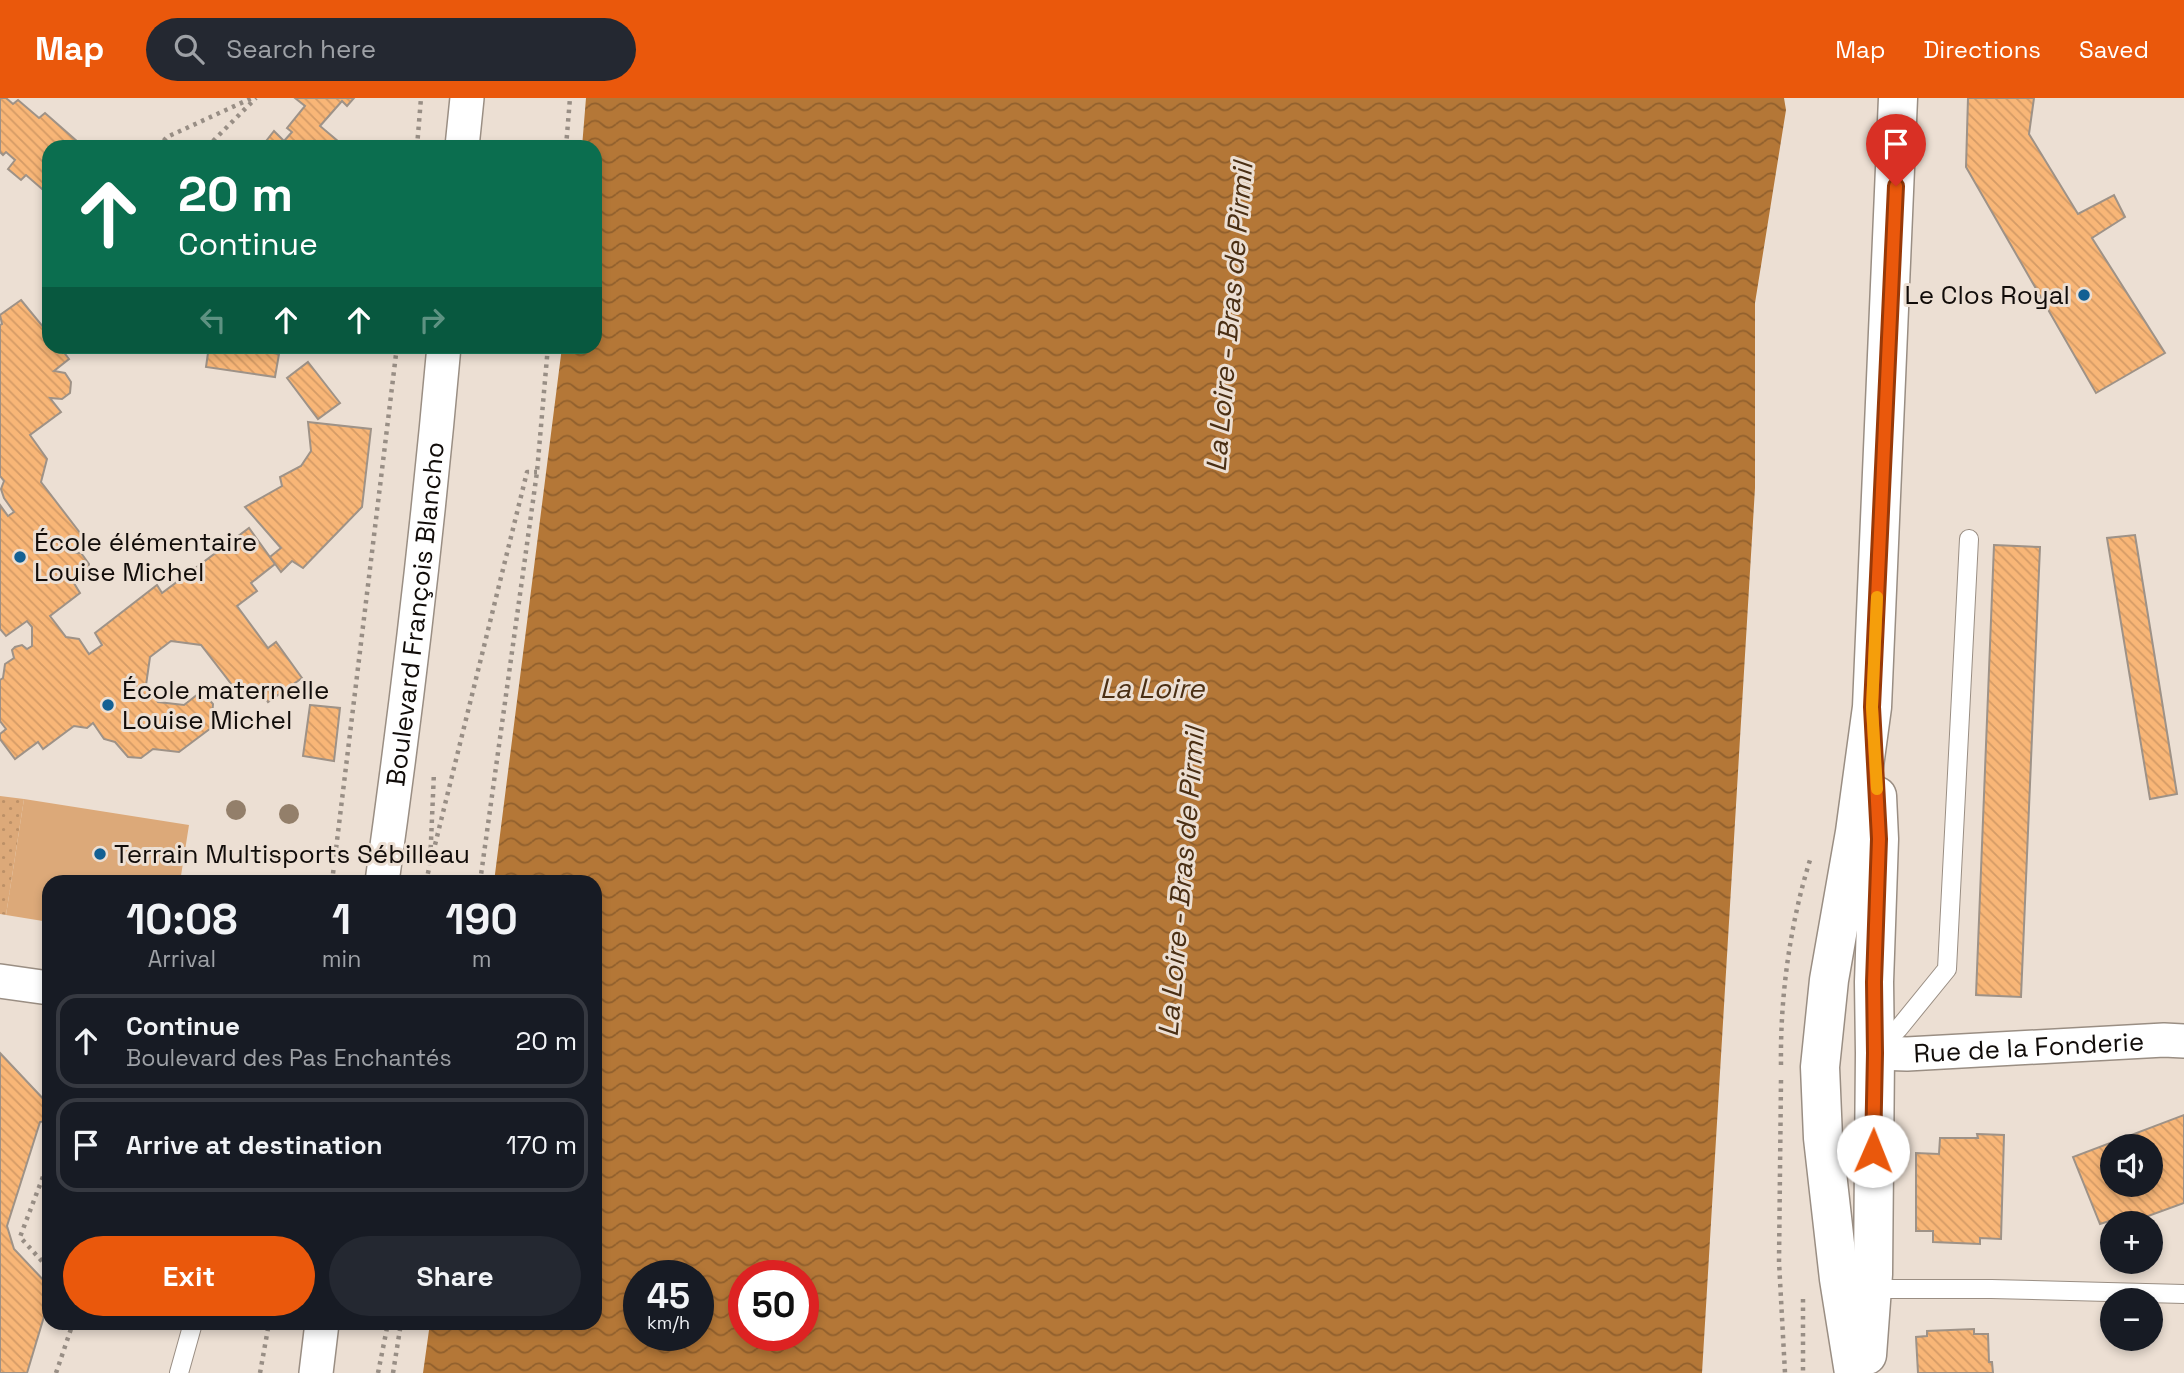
<!DOCTYPE html>
<meta charset="utf-8">
<style>
:root{--surface:#171b24;--page:#242831;--text:#f1f3f6;--muted:#9ea1a6;--line:#363941;--accent:#ea580c}
body{margin:0;font-family:"Space Grotesk",sans-serif;background:var(--page);color:var(--text);height:100vh;display:flex;flex-direction:column;font-size:26px;white-space:nowrap}
*{box-sizing:border-box;margin:0}
p{font-size:23px;color:var(--muted)}
.icon{flex:none;width:38px;height:38px;fill:none;stroke:currentColor;stroke-width:2;stroke-linecap:round;stroke-linejoin:round}
.map{position:relative;flex:1;overflow:hidden}
.details{position:absolute;left:42px;top:777px;width:560px;height:455px;display:flex;flex-direction:column;background:var(--surface);border-radius:21px;box-shadow:0 4px 10px #0003}
.details>*{flex:none}
.banner{position:absolute;left:42px;top:42px;width:560px;height:214px;border-radius:21px;box-shadow:0 4px 10px #0003;background:#0b6e4f;color:#fff;overflow:hidden}
.controls{position:absolute;left:2100px;top:1036px;display:grid;gap:14px}
.controls a{display:grid;place-items:center;width:63px;height:63px;border-radius:50%;background:var(--surface);box-shadow:0 4px 10px #0003;font-size:35px}
.speed{position:absolute;left:623px;top:1162px;display:flex;gap:14px;font-size:35px;font-weight:700;text-align:center}
.speed>*{display:grid;place-content:center;width:91px;height:91px;border-radius:50%;background:var(--surface);box-shadow:0 4px 10px #0003;line-height:1}
.speed small{font-size:18px;font-weight:400}
.speed .limit{border:10px solid #d22;background:#fff;color:#111}
.pin{position:absolute;display:grid;place-items:center;width:60px;height:60px;color:#fff;margin:-72px -30px;border-radius:50% 50% 50% 0;rotate:-45deg;box-shadow:0 0 7px #0007}
.pin .icon{rotate:45deg}
.me{position:absolute;width:77px;margin:-38px;rotate:1deg;stroke-linejoin:round;filter:drop-shadow(0 0 5px #0008)}
.turn{display:flex;align-items:center;gap:24px;height:147px;padding:0 21px;font-size:32px}
.turn .icon{width:91px;height:91px;stroke-width:2.5}
.turn b{display:block;font-size:49px;line-height:60px}
.lanes{display:flex;align-items:center;height:66px;padding:0 21px;background:#0003;justify-content:center;gap:35px;direction:ltr}
.lanes .off{opacity:.35}
.eta{display:flex;justify-content:space-evenly;align-items:center;height:119px;text-align:center}
.eta b{font-size:42px;font-weight:600;line-height:49px}
.cta{display:flex;gap:14px;margin-top:auto;padding:14px 21px}
.cta a{flex:1;height:80px;border-radius:42px;background:var(--accent);color:#fff;font-size:28px;font-weight:600;line-height:80px;text-align:center}
.cta a+a{background:var(--page);color:var(--text)}
ul{padding:0;list-style:none}
li{display:flex;align-items:center;gap:21px;height:94px;margin:0 14px 10px;padding:0 7px;border:4px solid var(--line);border-radius:21px}
li div{flex:1}
li b{display:block;font-size:26px}
li em{font-style:normal}
header{display:flex;align-items:center;gap:42px;box-sizing:border-box;height:98px;padding:0 35px;background:var(--accent);color:#fff}
header strong{font-size:33px}
nav{display:flex;gap:38px;margin-inline-start:auto;font-size:24px}
.search{width:490px;height:63px;background:var(--page);display:flex;align-items:center;gap:18px;box-sizing:border-box;padding:0 24px;border-radius:38px;color:var(--muted);font-size:26px}
.map>svg:first-child{display:block}
.grass{fill:url(#grass-dots)}
.garden{fill:#dca979}
.water{fill:url(#water-waves);fill-rule:evenodd}
.building{fill:url(#building-back-hatch);stroke:#9e9287;stroke-width:2;fill-rule:evenodd}
.lines{fill:none;stroke-linecap:round;stroke-linejoin:round}
.service-casing{stroke:#9a8e83;stroke-width:20}
.minor-casing{stroke:#9a8e83;stroke-width:36}
.secondary-casing{stroke:#9a8e83;stroke-width:41}
.path{stroke:#988e85;stroke-width:4.5;stroke-dasharray:3.5 5;stroke-linecap:butt}
.service{stroke:#fff;stroke-width:18}
.minor{stroke:#fff;stroke-width:33}
.secondary{stroke:#fff;stroke-width:38}
.tree{fill:#937f6a}
.route-casing{stroke:#983908;stroke-width:18}
.route{stroke:#ea580c;stroke-width:12}
.slow{stroke:#f59e0b;stroke-width:12}
.poi-dot{fill:#126093;stroke:#ecdfd3;stroke-width:2.5}
.labels{text-anchor:middle;dominant-baseline:central;stroke-width:6;stroke-linejoin:round;paint-order:stroke}
.poi-label{font-size:26px;fill:#110c09;stroke:#ecdfd3;text-anchor:start}
.street-label{font-size:26px;fill:#110c09;stroke:#ecdfd3}
.water-label{font-size:28px;font-style:italic;fill:#4a2f14;stroke:#ecdfd3}
</style>
<header>
<strong>Map</strong>
<div class="search"><svg class="icon" aria-label="search" viewBox="0 0 24 24"><circle cx="10" cy="10" r="6"/><path d="M15 15l6 6"/></svg>Search here</div>
<nav><a>Map</a><a>Directions</a><a>Saved</a></nav>
</header>
<div class="map">
<svg width="2184" height="1275" viewBox="0 0 2184 1275">
<defs>
<pattern id="grass-dots" width="8" height="8" patternUnits="userSpaceOnUse" patternTransform="scale(1.75)"><rect width="8" height="8" fill="#dca979"/><path d="M2 2h.1M6 6h.1" fill="none" stroke="#bc9067" stroke-width="1.8" stroke-linecap="round"/></pattern>
<pattern id="water-waves" width="16" height="10" patternUnits="userSpaceOnUse" patternTransform="scale(1.75)"><rect width="16" height="10" fill="#b47737"/><path d="M0 5q4-4 8 0t8 0" fill="none" stroke="#91602d"/></pattern>
<pattern id="building-back-hatch" width="6" height="6" patternUnits="userSpaceOnUse" patternTransform="scale(1.75)"><rect width="6" height="6" fill="#f8b677"/><path d="M-1 5l2 2M0 0l6 6M5-1l2 2" fill="none" stroke="#d49b66"/></pattern>
</defs>
<rect width="100%" height="100%" fill="#ecdfd3"/>
<polygon class="grass" points="0,698 24,701 6,817 0,816"/>
<polygon class="garden" points="24,701 189,727 180,784 49,784 49,824 6,817"/>
<path class="water" d="M586,0h1198l2,12 -31,193v185l-53,885h-1279l7,-50h165v-441h-101l68,-535 33,-1v-199h-13zM639,1178h59v59h-59zM744,1178h59v59h-59z"/>
<g class="building">
<polygon points="0,0 6,0 13,6 18,2 39,20 45,15 79,45 76,49 49,49 49,97 26,77 21,82 8,71 15,62 6,54 3,57 0,54"/>
<polygon points="295,0 354,0 347,8 342,3 320,28 345,49 266,49 263,47 274,33 284,43 292,34 287,30 305,8"/>
<polygon points="1968,0 2034,0 2029,36 2078,116 2114,97 2125,119 2092,140 2165,255 2096,295 1966,69"/>
<polygon points="21,202 49,236 49,248 59,248 69,261 54,273 65,275 71,284 70,295 62,301 50,300 61,314 30,337 47,361 41,384 87,444 74,455 81,455 89,466 88,476 80,483 72,482 80,495 50,518 66,539 79,541 89,556 102,547 95,535 157,487 162,495 249,430 275,466 251,485 257,493 237,508 268,550 276,544 302,580 268,604 257,589 251,595 236,592 201,547 171,543 150,559 146,587 158,604 184,607 202,593 213,606 211,630 179,654 153,651 141,660 128,659 115,644 104,641 93,625 87,630 74,628 43,651 38,644 15,661 0,641 0,636 6,631 0,623 0,582 3,580 5,566 14,560 12,552 15,549 22,547 27,551 32,548 32,529 27,523 6,538 0,531 0,407 8,418 14,414 4,400 1,391 4,383 0,378 0,227 2,226 0,217"/>
<polygon points="209,248 233,248 279,256 275,279 206,269"/>
<polygon points="308,264 340,305 318,321 287,280"/>
<polygon points="308,324 371,331 362,409 303,470 292,463 281,474 270,459 281,450 245,409 282,388 280,379 301,368 311,353"/>
<polygon points="2135,437 2177,696 2150,701 2107,440"/>
<polygon points="1994,447 2040,449 2021,899 1976,897"/>
<polygon points="310,607 340,610 334,663 303,658"/>
<polygon points="0,955 49,1007 49,1022 40,1024 7,1128 14,1151 49,1188 49,1211 46,1212 27,1275 0,1275"/>
<path d="M2184,1017v88l-55,20h-5l-2,-6 -22,7 -27,-67zM2112,1048h39v39h-39z"/>
<polygon points="1977,1036 2004,1037 2001,1141 1980,1140 1980,1146 1933,1144 1933,1133 1916,1133 1916,1055 1939,1056 1940,1040 1978,1040"/>
<polygon points="1974,1231 1974,1236 1988,1236 1989,1264 1992,1264 1993,1275 1918,1275 1916,1239 1927,1238 1927,1233"/>
</g>
<g class="lines">
<g class="service-casing">
<g id="service">
<polyline points="1879,951 1899,930 1947,871 1969,441"/>
<polyline points="1871,1191 1991,1191 2184,1196"/>
<polyline points="179,1275 193,1225"/>
</g>
</g>
<g class="minor-casing">
<g id="minor">
<polyline points="462,49 467,0"/>
<path id="s1" d="M382,784c25,-178 46,-356 62,-536"/>
<polyline points="0,883 49,890"/>
<path id="s2" d="M1875,955l32,1 257,-14 20,1"/>
<polyline points="316,1275 322,1225"/>
</g>
</g>
<g class="secondary-casing">
<g id="secondary">
<polyline points="1867,1257 1873,1176 1875,955 1874,884 1879,741 1877,698"/>
<polyline points="1854,1275 1839,1181 1823,1040 1820,969 1829,882 1855,734 1872,609 1898,0"/>
</g>
</g>
<g class="path">
<polyline points="158,49 167,39 252,0"/>
<polyline points="207,49 256,0"/>
<polyline points="417,49 421,0"/>
<polyline points="566,49 570,0"/>
<polyline points="433,755 527,374 537,374"/>
<polyline points="332,784 397,248"/>
<polyline points="426,784 430,766 434,674"/>
<polyline points="480,784 537,374 548,248"/>
<path d="M1781,967c-1,-68 9,-141 29,-205"/>
<polyline points="1781,982 1779,1164 1785,1275"/>
<polyline points="49,1063 20,1139 49,1171"/>
<polyline points="1803,1201 1803,1275"/>
<polyline points="56,1275 73,1225"/>
<polyline points="260,1275 269,1225"/>
<polyline points="378,1275 388,1225"/>
<polyline points="393,1275 401,1225"/>
</g>
<use href="#service" class="service"/>
<use href="#minor" class="minor"/>
<use href="#secondary" class="secondary"/>
</g>
<g class="tree">
<circle cx="236" cy="712" r="10"/>
<circle cx="289" cy="716" r="10"/>
</g>
<g class="lines">
<g class="route-casing">
<polyline id="route" points="1873,1053 1875,955 1874,884 1879,741 1872,609 1896,88"/>
</g>
<use href="#route" class="route"/>
<polyline class="slow" points="1877,691 1872,609 1877,499"/>
</g>
<g class="poi-dot">
<circle cx="2084" cy="197" r="7"/>
<circle cx="20" cy="459" r="7"/>
<circle cx="108" cy="607" r="7"/>
<circle cx="100" cy="756" r="7"/>
</g>
<g class="labels">
<g class="poi-label">
<text x="2070" y="197" text-anchor="end">Le Clos Royal</text>
<text x="34" y="444">École élémentaire<tspan x="34" dy="30">Louise Michel</tspan></text>
<text x="122" y="592">École maternelle<tspan x="122" dy="30">Louise Michel</tspan></text>
<text x="114" y="756">Terrain Multisports Sébilleau</text>
</g>
<g class="street-label">
<text stroke="none"><textPath href="#s1" startOffset="270">Boulevard François Blancho</textPath></text>
<text stroke="none"><textPath href="#s2" startOffset="154">Rue de la Fonderie</textPath></text>
</g>
<g class="water-label">
<text transform="translate(1229 219) rotate(-85)">La Loire - Bras de Pirmil</text>
<text x="1152" y="590">La Loire</text>
<text transform="translate(1181 784) rotate(-85)">La Loire - Bras de Pirmil</text>
</g>
</g>
</svg>
<div class="controls">
<a><svg class="icon" aria-label="sound" viewBox="0 0 24 24"><path d="M4 9h4l5-4v14l-5-4H4zM17 9q2 3 0 6"/></svg></a>
<a>+</a>
<a>−</a>
</div>
<div class="speed"><div>45<small>km/h</small></div><div class="limit">50</div></div>
<div class="pin" style="left:1896px;top:88px;background:#d93025"><svg class="icon" aria-label="arrive" viewBox="0 0 24 24"><path d="M6 21V4h12l-3 4 3 4H6"/></svg></div>
<svg class="me" style="left:1873px;top:1053px" viewBox="-20 -20 40 40"><circle r="19" fill="#fff"/><path d="M0-13L10 11 0 6-10 11z" fill="#ea580c"/></svg>
<div class="banner">
<div class="turn"><svg class="icon" aria-label="ahead" viewBox="0 0 24 24"><path d="M12 20V5M6 11l6-6 6 6"/></svg><div><b>20 m</b>Continue</div></div>
<div class="lanes"><svg class="icon off" aria-label="left" viewBox="0 0 24 24"><path d="M17 20v-9H6M10 6l-5 5 5 5"/></svg><svg class="icon" aria-label="ahead" viewBox="0 0 24 24"><path d="M12 20V5M6 11l6-6 6 6"/></svg><svg class="icon" aria-label="ahead" viewBox="0 0 24 24"><path d="M12 20V5M6 11l6-6 6 6"/></svg><svg class="icon off" aria-label="right" viewBox="0 0 24 24"><path d="M7 20v-9h11M14 6l5 5-5 5"/></svg></div>
</div>
<section class="details">
<div class="eta">
<div><b>10:08</b><p>Arrival</p></div>
<div><b>1</b><p>min</p></div>
<div><b>190</b><p>m</p></div>
</div>
<ul>
<li><svg class="icon" aria-label="ahead" viewBox="0 0 24 24"><path d="M12 20V5M6 11l6-6 6 6"/></svg><div><b>Continue</b><p>Boulevard des Pas Enchantés</p></div><em>20 m</em></li>
<li><svg class="icon" aria-label="arrive" viewBox="0 0 24 24"><path d="M6 21V4h12l-3 4 3 4H6"/></svg><div><b>Arrive at destination</b></div><em>170 m</em></li>
</ul>
<div class="cta"><a>Exit</a><a>Share</a></div>
</section>
</div>
